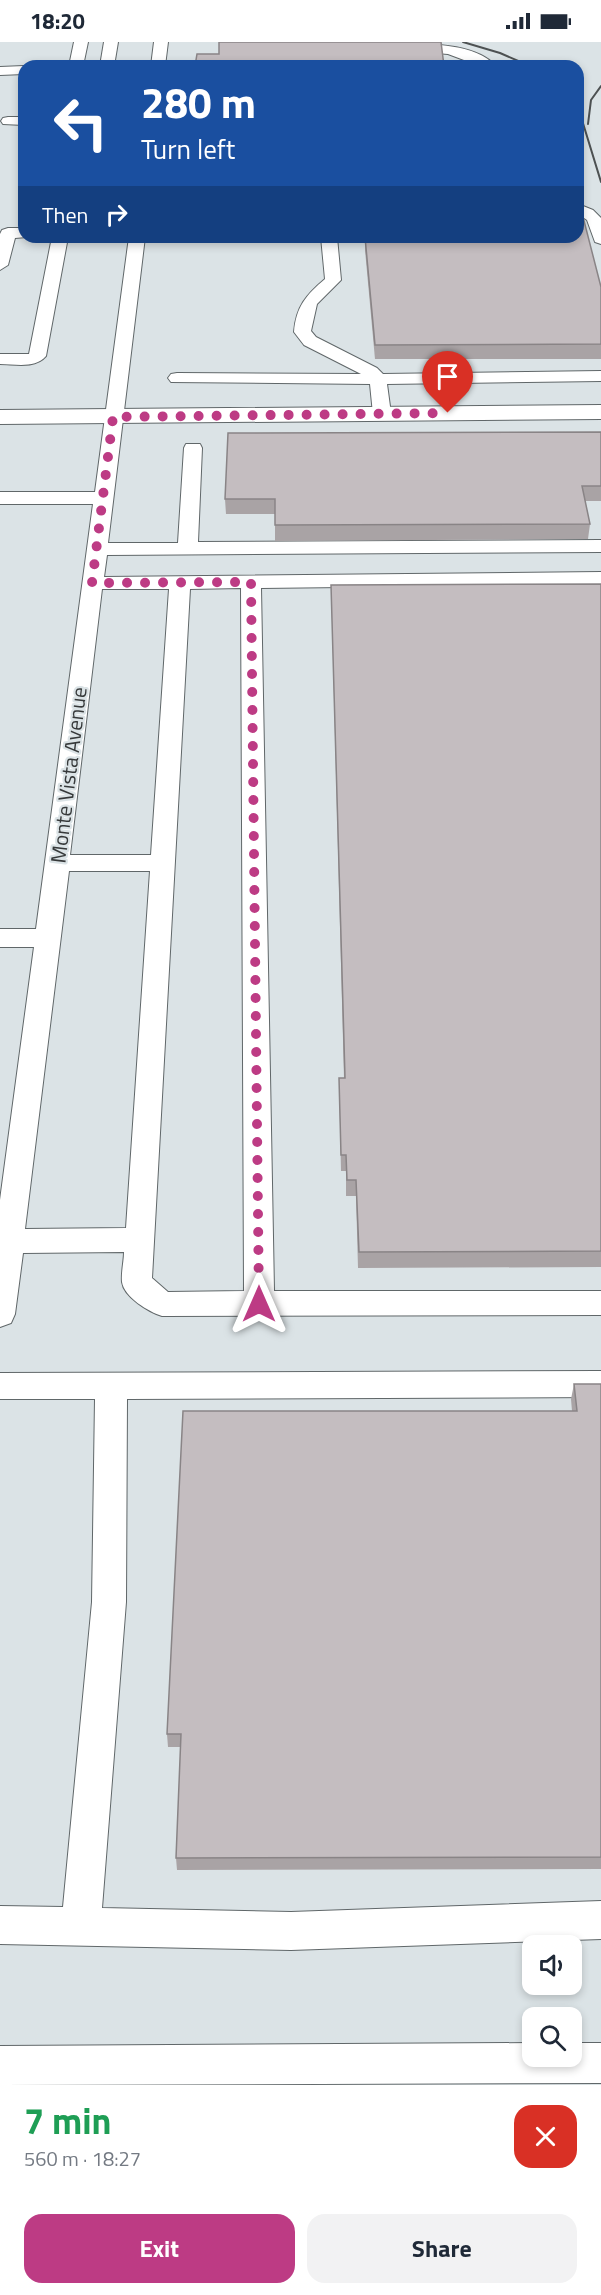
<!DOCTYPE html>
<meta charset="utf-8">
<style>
:root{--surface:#fff;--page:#f2f2f3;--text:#1f2937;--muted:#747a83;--accent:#bd3b84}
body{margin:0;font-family:"Titillium Web",sans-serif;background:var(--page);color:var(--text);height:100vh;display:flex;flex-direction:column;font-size:22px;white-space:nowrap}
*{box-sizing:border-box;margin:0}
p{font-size:20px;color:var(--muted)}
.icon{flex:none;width:33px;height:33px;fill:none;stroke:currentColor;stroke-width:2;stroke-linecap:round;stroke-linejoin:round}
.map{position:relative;height:2043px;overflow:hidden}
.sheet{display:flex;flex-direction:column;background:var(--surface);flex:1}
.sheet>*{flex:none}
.guide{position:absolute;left:18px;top:18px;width:566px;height:183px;border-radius:18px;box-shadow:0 3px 9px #0003;background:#1a4fa0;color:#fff;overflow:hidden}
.tools{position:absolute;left:522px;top:1893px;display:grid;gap:12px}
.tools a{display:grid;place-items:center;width:60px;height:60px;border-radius:12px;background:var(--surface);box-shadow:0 3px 9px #0003;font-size:30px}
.pin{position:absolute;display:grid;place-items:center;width:51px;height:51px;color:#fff;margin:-62px -26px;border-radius:50% 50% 50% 0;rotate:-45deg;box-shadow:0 0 6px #0007}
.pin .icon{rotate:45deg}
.me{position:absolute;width:66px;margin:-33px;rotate:0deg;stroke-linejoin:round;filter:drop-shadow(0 0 4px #0008)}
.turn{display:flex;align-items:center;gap:21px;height:126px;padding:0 24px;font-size:27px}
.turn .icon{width:78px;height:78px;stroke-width:2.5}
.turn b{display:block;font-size:42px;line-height:51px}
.then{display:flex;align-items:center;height:57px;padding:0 24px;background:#0003;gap:12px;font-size:22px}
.round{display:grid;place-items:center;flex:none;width:63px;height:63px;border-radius:18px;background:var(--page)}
.overview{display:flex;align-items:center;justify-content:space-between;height:102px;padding:0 24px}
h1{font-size:36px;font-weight:700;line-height:45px;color:#1e9e55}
.cta{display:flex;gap:12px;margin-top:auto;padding:12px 24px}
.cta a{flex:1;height:69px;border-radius:18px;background:var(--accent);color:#fff;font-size:24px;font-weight:700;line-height:69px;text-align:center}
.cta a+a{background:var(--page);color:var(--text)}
.status{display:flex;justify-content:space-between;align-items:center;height:42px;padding:0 30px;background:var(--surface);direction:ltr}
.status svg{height:16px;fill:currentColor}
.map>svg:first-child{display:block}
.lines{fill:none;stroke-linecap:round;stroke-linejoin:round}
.minor-casing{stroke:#606769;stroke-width:2}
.major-casing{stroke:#606769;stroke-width:2}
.minor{fill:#fff;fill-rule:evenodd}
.major{fill:#fff;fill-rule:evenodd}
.rail{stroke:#4d5152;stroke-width:2}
.wall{fill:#a9a3a5}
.building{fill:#c4bdc0;stroke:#898486;stroke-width:1.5}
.route{stroke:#bd3b84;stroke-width:10;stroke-dasharray:0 18}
.labels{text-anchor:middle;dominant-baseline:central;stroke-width:4.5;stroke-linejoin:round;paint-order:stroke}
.street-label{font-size:21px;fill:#36393a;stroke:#dbe3e6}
</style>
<div class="status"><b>18:20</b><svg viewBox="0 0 49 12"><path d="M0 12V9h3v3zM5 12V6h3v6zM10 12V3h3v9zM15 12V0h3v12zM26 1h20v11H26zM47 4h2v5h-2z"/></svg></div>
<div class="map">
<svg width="601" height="2043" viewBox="0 0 601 2043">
<rect width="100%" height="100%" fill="#dbe3e6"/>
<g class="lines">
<g class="minor-casing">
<g id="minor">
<polygon points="74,0 88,0 83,24 69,24"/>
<polygon points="104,0 118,0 114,24 100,24"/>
<polygon points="154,0 168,0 165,24 151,24"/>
<path d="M405,1c27,1 71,1 91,23h-16l-32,-12 -48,-4 -2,-3 2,-3z"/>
<polygon points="24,24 24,32 0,33 0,25"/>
<polygon points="8,75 24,75 24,83 3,82 1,79 3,76"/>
<polygon points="578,162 593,168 601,176 601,202 595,200 587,178 578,172"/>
<polygon points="8,186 24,186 24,195 27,195 15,196 8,223 0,228 0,192 2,188"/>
<path d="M52,195h16l-22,119c-11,13 -31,8 -46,8v-10h29z"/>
<path d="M129,195h16l-37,306h70l6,-95 2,-4h14l2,4 -4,94 403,-2v12l-494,3 -3,22 497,-5v12l-340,4 13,703h327v24l-439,1c-13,-4 -38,-19 -40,-34 -1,-9 2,-21 2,-30l-101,1 -8,61 -4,9 -11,4v-127l34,-253h-34v-18h36l57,-425h-93v-12h95zM241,546l3,703 -76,1 -16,-14 38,-689zM102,547h67l-18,266h-81zM69,829h81l-24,357 -101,1z"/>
<path d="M321,195h16l4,43 -24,24 -6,27 5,6 61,31 6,6 218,-3v10l-214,3 4,30 -3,4h-12l-3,-4 -3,-30 -199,-2 -3,-4 3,-4 6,-1 184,1 -57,-29 -10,-13c2,-25 12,-37 31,-53z"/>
<polygon points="601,1329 601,1355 127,1357 126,1560 102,1866 291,1870 601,1859 601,1897 291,1908 0,1902 0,1864 63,1865 92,1560 95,1357 0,1357 0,1331"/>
<polygon points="532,2001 532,2014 572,2014 572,2001 601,2001 601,2041 0,2043 0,2004"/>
</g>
</g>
<g class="major-casing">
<polygon id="major" points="601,363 601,377 0,382 0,368"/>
</g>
<use href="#minor" class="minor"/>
<use href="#major" class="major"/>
<g class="rail">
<polyline points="463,0 500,11 530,24"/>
<polyline points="578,65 601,140"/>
<polyline points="588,82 591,58 601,44"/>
</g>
</g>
<g class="wall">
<polygon points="365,195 578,195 601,245 601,317 375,317 365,208"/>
<polygon points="601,390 601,459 585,459 590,482 588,497 275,499 275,472 226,472 225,457"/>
<polygon points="601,542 601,1225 358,1226 356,1154 346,1154 346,1129 341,1129 339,1036 344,1036 331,543"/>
<polygon points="574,1342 601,1342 601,1827 177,1828 176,1816 181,1705 168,1705 167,1692 572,1369 571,1357"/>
</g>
<g class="building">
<polygon points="219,0 441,0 444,24 195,24 197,12 219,12"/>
<polygon points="578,167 581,167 601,245 601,302 375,303 365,195 578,195"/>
<polygon points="601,390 601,444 582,444 590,482 275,483 275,457 225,457 228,391"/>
<polygon points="601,542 601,1209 359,1210 356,1138 347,1138 346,1113 341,1113 339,1036 345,1036 331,543"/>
<polygon points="574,1342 601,1342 601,1815 176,1816 181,1692 167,1692 183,1369 577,1369"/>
</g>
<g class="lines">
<polyline class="route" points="259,1262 251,540 92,541 113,375 448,371"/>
</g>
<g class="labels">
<g class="street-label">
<text transform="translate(68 733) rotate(-83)">Monte Vista Avenue</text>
</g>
</g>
</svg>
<div class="tools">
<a><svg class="icon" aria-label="sound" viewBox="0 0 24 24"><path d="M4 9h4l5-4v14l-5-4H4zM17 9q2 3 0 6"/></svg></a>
<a><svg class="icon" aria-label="search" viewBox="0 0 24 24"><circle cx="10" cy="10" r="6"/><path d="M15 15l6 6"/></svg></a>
</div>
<div class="pin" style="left:448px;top:371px;background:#d93025"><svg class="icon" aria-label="arrive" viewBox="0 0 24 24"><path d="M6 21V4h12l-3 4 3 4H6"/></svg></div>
<svg class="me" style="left:259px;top:1262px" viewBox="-20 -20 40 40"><path d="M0-17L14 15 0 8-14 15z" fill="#bd3b84" stroke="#fff" stroke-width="4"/></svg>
<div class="guide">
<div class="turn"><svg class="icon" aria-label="left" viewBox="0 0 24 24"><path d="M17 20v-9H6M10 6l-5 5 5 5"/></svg><div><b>280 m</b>Turn left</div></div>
<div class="then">Then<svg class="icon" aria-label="right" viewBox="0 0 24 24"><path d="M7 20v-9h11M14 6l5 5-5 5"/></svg></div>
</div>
</div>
<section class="sheet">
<div class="overview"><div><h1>7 min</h1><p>560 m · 18:27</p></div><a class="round" style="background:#d93025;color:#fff"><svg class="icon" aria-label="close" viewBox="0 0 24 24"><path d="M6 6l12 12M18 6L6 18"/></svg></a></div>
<div class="cta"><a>Exit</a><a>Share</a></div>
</section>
